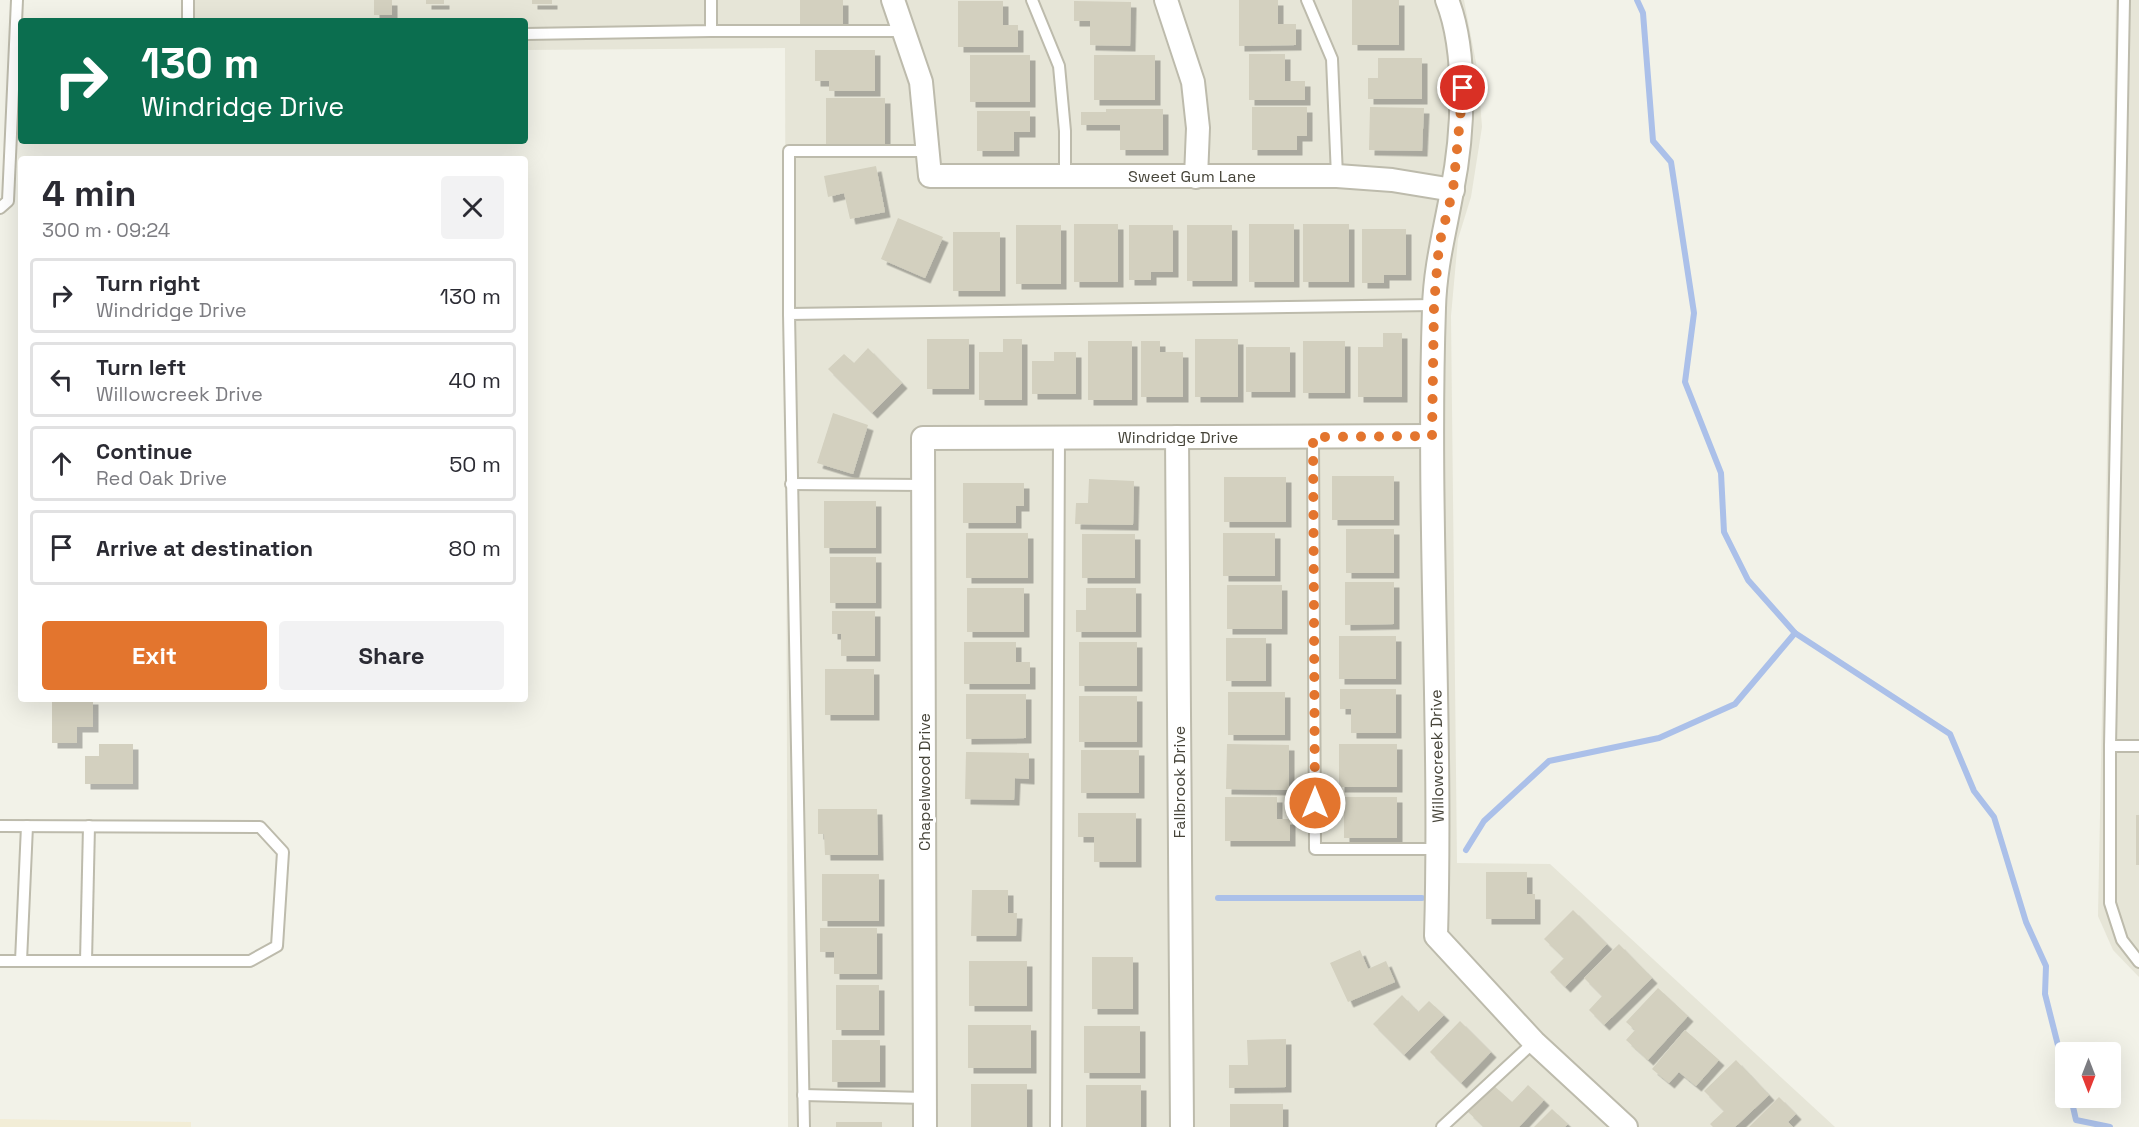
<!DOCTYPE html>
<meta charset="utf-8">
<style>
:root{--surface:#fff;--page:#f2f2f3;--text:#2b2b33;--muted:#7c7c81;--line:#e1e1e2;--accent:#e3752e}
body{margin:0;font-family:"Space Grotesk",sans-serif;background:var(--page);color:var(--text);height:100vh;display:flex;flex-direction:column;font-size:22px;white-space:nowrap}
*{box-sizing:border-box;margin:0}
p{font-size:20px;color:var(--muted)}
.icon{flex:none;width:33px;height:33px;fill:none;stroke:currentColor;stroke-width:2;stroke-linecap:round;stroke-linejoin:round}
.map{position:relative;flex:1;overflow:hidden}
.details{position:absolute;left:18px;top:156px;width:510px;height:546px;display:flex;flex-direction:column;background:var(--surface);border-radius:6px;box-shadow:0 6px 24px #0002}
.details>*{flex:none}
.hud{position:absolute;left:18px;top:18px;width:510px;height:126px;border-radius:6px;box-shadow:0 6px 24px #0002;background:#0b6e4f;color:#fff;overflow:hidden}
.needle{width:39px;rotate:180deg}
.tools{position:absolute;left:2055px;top:1042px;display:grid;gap:12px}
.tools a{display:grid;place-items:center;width:66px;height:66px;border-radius:6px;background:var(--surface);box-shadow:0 6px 24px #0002;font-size:30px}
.pin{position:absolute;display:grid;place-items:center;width:51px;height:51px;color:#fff;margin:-26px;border:3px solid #fff;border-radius:50%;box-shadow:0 2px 6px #0007}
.me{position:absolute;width:66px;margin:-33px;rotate:0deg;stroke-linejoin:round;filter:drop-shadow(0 0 4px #0008)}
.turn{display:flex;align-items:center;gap:21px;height:126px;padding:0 24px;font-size:27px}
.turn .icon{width:78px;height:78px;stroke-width:2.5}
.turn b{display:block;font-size:42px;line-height:51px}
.round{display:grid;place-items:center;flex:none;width:63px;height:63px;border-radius:6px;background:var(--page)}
.head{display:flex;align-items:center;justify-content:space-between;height:102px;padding:0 24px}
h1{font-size:36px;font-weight:700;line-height:45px}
.primary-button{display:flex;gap:12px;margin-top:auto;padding:12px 24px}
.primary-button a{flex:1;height:69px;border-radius:6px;background:var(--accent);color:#fff;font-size:24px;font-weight:700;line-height:69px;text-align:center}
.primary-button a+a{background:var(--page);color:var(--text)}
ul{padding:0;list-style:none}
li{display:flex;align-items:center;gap:18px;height:75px;margin:0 12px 9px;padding:0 12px;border:3px solid var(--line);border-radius:6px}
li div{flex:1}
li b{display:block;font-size:22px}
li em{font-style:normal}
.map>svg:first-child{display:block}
.residential{fill:#e6e5d7}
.commercial{fill:#f2edd6}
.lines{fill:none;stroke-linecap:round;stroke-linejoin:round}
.stream{stroke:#abc0e9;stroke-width:6}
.building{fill:#d3d0bf;filter:url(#shadow)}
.service-casing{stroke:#bdbbac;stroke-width:14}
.minor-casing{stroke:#bdbbac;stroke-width:26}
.service{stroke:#fff;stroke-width:10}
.minor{stroke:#fff;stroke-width:22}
.route{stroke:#e3752e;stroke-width:10;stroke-dasharray:0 18}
.labels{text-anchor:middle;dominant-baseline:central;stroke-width:6;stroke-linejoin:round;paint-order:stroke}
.street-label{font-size:16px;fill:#454338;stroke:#fff}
</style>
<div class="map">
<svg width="2139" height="1127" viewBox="0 0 2139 1127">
<defs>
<filter id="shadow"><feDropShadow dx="5.5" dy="5.5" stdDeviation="0" flood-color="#0004"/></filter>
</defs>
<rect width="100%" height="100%" fill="#f2f2e8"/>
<g class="residential">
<polygon points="183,0 1464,0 1478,73 1482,127 1471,197 1458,239 1451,316 1457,863 1550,864 1835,1127 788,1127 785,48 525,50 525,21 183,21"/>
<polygon points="2116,0 2139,0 2139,977 2113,950 2098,916"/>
</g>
<polygon class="commercial" points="0,1119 191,1122 191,1127 0,1127"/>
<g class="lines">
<g class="stream">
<polyline points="1637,0 1643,13 1653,141 1671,162 1694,313 1685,382 1721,473 1724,532 1748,580 1795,633 1950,734 1974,791 1994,817 2026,922 2046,966 2045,994 2066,1077"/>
<polyline points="1466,850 1484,821 1549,761 1659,738 1735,704 1795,633"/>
<polyline points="1218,898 1422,898"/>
<polyline points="2071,1098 2076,1120 2110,1127"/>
</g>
</g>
<g class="building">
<rect x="374" y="0" width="18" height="15"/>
<rect x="426" y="0" width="18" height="4"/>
<rect x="532" y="0" width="20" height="4"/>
<rect x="800" y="0" width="43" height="24"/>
<polygon points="1239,0 1278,0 1278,24 1296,24 1296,45 1239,46"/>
<rect x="1352" y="0" width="47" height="45"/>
<polygon points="958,1 1003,1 1003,25 1018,25 1018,47 958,47"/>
<polygon points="1074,1 1131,2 1130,46 1090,45 1090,21 1074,21"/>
<polygon points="815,50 875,50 875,91 829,91 829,81 815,81"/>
<polygon points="1249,54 1285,54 1285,81 1305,81 1305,100 1249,100"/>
<rect x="970" y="55" width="60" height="47"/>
<rect x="1094" y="55" width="61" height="45"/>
<polygon points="1378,58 1422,58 1422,99 1368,99 1368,78 1378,78"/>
<rect x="826" y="98" width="59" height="46"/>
<polygon points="1252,107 1307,107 1307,136 1297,136 1297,150 1252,150"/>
<polygon points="1370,107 1424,108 1422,151 1369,150"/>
<polygon points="1106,109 1163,109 1163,150 1120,150 1120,125 1081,125 1081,112 1106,112"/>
<polygon points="977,111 1030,111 1030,132 1014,132 1014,151 977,151"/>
<polygon points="876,166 885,212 850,219 844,193 828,197 824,176"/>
<polygon points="898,218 943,237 925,278 881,259"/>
<rect x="1074" y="224" width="44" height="58"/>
<rect x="1249" y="224" width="45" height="58"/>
<rect x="1303" y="224" width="46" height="58"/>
<rect x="1016" y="225" width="45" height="59"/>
<polygon points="1129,225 1173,225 1173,272 1151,272 1151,280 1129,280"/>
<rect x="1187" y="225" width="45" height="56"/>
<polygon points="1362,229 1406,229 1406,275 1384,275 1384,283 1362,283"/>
<rect x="953" y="232" width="47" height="59"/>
<polygon points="1383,333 1402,333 1402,397 1358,397 1358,347 1383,347"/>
<rect x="927" y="339" width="42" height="50"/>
<polygon points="1003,339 1022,339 1022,400 979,400 979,352 1003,352"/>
<rect x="1195" y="339" width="43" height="58"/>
<rect x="1088" y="341" width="44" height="59"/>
<polygon points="1141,341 1160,341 1160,352 1183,352 1183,397 1141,397"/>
<rect x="1303" y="341" width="42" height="52"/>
<rect x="1246" y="347" width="44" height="45"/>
<polygon points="868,348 902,383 872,413 828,369 844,354 854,363"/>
<polygon points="1054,352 1076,352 1076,394 1032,394 1032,361 1054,361"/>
<polygon points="833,413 868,425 853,474 817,463"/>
<rect x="1332" y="476" width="62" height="44"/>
<rect x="1224" y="477" width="62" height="45"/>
<polygon points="1089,479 1134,481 1133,525 1075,524 1076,503 1088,503"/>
<polygon points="963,483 1024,483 1024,506 1016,506 1016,523 963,523"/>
<rect x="824" y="501" width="52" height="47"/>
<rect x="1346" y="529" width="48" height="44"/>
<rect x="966" y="533" width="62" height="45"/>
<rect x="1223" y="533" width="52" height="43"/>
<rect x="1082" y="534" width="53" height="44"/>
<rect x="830" y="557" width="46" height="46"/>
<polygon points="1345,582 1394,582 1394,624 1345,625"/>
<rect x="1227" y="585" width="55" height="44"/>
<rect x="967" y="588" width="57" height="44"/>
<polygon points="1086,588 1136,588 1136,632 1076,632 1076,610 1086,610"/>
<polygon points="832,611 875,611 875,656 841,656 841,634 832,634"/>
<rect x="1339" y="636" width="57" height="43"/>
<rect x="1226" y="638" width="40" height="43"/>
<polygon points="964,642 1016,642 1016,662 1030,662 1030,684 964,684"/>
<rect x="1079" y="642" width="58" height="44"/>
<rect x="825" y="669" width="49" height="46"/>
<polygon points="1340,689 1396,689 1396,733 1351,733 1351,709 1340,709"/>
<rect x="1228" y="692" width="57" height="43"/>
<polygon points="966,694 1026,694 1026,738 966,739"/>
<rect x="1079" y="696" width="58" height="46"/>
<polygon points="52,699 93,699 93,727 77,727 77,743 52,743"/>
<polygon points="99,744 133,744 133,784 85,784 85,756 99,756"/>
<polygon points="1227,744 1289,745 1289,790 1226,789"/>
<rect x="1339" y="744" width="58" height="43"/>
<rect x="1081" y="750" width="58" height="43"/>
<polygon points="966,752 1029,753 1029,779 1015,778 1014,800 965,799"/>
<polygon points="1225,797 1277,797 1277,819 1290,819 1290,841 1225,841"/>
<rect x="1344" y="797" width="53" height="41"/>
<polygon points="818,809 877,809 878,855 825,855 824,834 818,834"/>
<polygon points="1078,813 1136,813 1136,862 1094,862 1094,837 1078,837"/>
<rect x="2136" y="815" width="3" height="50"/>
<polygon points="1486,872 1527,872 1527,894 1535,894 1535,919 1486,919"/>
<rect x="822" y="874" width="57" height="47"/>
<polygon points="972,890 1008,890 1008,913 1017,913 1016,936 971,936"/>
<polygon points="1573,910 1607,944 1565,987 1550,972 1564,958 1544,939"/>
<polygon points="820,928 877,928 877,974 834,974 834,952 820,952"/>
<polygon points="1619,944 1652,978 1604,1025 1589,1010 1602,996 1584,978"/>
<polygon points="1360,950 1368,969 1386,961 1395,982 1348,1002 1330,963"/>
<rect x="1092" y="957" width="41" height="52"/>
<rect x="969" y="961" width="58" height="45"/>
<rect x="836" y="985" width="43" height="45"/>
<polygon points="1658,988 1688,1016 1648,1060 1626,1040 1635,1030 1626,1022"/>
<polygon points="1402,995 1418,1012 1429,1001 1444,1015 1404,1055 1373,1024"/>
<polygon points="1460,1021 1491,1052 1461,1083 1430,1052"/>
<rect x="968" y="1025" width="63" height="43"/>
<rect x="1084" y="1026" width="56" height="47"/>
<polygon points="1685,1030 1719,1060 1696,1086 1679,1072 1669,1083 1652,1069"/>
<polygon points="1286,1039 1286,1087 1229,1088 1229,1065 1248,1065 1247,1040"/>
<rect x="832" y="1040" width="48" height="42"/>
<polygon points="1736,1060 1769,1095 1735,1127 1713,1127 1710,1124 1724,1111 1704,1091"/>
<rect x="971" y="1084" width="56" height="43"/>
<rect x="1086" y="1085" width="55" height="42"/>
<polygon points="1493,1085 1512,1102 1528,1085 1544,1100 1519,1127 1484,1127 1468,1112"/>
<polygon points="1779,1097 1796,1114 1788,1122 1793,1127 1749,1127"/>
<rect x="1230" y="1104" width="53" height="23"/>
<polygon points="1552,1109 1568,1124 1565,1127 1534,1127"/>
<rect x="836" y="1122" width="46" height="5"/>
</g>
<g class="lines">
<g class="service-casing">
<g id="service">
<polyline points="188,0 188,21"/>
<polyline points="1032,0 1059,66 1065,131 1065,176"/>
<polyline points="1307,0 1332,59 1337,176"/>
<polyline points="2124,0 2110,746 2110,903 2122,940 2139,962"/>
<polyline points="711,31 905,31"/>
<polyline points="525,34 711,31 711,0"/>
<polyline points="0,208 8,201 17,0"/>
<polyline points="789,314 789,151 928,151"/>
<polyline points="1313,437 1315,849 1438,849"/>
<polyline points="791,484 923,485"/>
<polyline points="2110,746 2139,746"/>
<polyline points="0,826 260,827 283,852 277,946 250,961 0,961"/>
<polyline points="21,961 27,826"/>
<polyline points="86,961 89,826"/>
<polyline points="803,1095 925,1098"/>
<polyline points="804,1127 789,314 1434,305"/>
<polyline points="1056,1127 1059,437"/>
<polyline points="1442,1127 1534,1042"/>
</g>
</g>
<g class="minor-casing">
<g id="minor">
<polyline points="893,0 921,82 930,176 1337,176 1392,180 1453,190"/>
<polyline points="1166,0 1193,82 1198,128 1196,177"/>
<path d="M1447,0c21,53 16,135 5,191 -7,40 -17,76 -18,117 -7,209 8,419 2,628l98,106 92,85"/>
<polyline points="1177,437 1182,1127"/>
<polyline points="925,1127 923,438 1432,436"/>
</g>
</g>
<use href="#service" class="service"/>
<use href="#minor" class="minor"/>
</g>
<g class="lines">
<polyline class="route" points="1315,803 1313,437 1432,436 1434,305 1439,245 1453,190 1463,88"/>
</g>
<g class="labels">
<g class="street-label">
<text x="1192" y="176">Sweet Gum Lane</text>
<text x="1178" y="437">Windridge Drive</text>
<text transform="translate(1437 756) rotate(-91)">Willowcreek Drive</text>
<text transform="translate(924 782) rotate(-90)">Chapelwood Drive</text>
<text transform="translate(1179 782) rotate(-90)">Fallbrook Drive</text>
</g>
</g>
</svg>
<div class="tools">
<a><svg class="needle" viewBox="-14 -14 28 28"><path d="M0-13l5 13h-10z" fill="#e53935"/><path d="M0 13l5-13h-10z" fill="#7c7c81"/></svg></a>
</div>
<div class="pin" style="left:1463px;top:88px;background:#d93025"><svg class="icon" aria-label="arrive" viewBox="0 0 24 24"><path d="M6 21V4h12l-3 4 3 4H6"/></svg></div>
<svg class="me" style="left:1315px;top:803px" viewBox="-20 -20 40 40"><circle r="17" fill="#e3752e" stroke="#fff" stroke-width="3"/><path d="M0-11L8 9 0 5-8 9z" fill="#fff"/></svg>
<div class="hud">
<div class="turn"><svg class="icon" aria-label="right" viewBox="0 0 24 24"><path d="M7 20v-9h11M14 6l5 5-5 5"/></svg><div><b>130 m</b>Windridge Drive</div></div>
</div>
<section class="details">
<div class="head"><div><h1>4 min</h1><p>300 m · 09:24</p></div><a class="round"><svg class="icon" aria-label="close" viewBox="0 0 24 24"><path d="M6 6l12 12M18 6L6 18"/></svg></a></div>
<ul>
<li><svg class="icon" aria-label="right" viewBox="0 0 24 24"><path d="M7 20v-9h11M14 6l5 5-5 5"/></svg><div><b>Turn right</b><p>Windridge Drive</p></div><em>130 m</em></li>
<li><svg class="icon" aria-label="left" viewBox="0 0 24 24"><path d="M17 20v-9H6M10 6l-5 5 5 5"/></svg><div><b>Turn left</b><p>Willowcreek Drive</p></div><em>40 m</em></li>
<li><svg class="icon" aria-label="ahead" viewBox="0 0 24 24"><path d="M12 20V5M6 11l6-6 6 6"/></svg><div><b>Continue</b><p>Red Oak Drive</p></div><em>50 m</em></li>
<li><svg class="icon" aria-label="arrive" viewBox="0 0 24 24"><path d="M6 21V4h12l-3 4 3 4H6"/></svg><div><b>Arrive at destination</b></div><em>80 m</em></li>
</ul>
<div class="primary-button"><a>Exit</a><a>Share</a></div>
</section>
</div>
